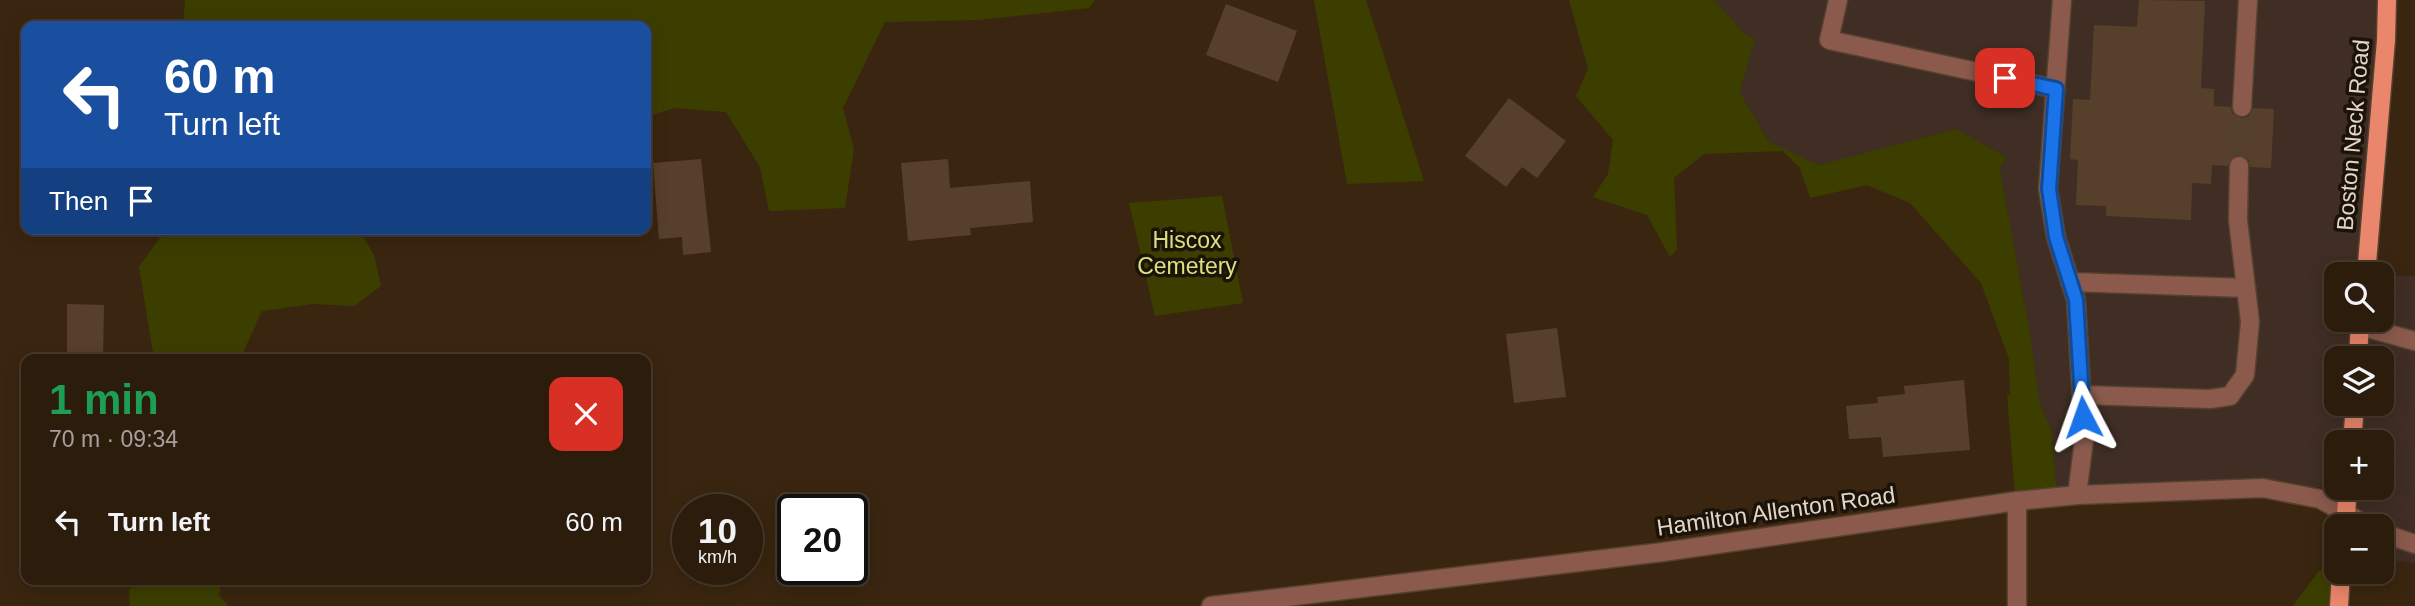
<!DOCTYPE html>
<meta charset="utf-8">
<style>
:root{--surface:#2c1c0c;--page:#342515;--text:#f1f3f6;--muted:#a6a19d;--line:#483a2d}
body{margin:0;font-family:Arial,sans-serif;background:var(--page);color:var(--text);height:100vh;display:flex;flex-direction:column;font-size:26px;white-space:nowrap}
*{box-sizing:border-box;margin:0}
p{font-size:23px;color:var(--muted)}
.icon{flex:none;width:38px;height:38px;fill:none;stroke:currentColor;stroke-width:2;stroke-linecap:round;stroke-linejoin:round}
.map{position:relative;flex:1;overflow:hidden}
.details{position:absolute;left:21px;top:354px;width:630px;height:231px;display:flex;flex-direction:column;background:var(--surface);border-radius:14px;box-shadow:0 4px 18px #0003,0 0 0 2px var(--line)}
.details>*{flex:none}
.banner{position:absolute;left:21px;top:21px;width:630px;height:214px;border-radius:14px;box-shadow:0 4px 18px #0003,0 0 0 2px var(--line);background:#1a4fa0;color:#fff;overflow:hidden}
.tools{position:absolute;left:2324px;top:262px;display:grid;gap:14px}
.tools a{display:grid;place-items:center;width:70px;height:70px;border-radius:14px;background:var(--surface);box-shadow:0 4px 18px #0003,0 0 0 2px var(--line);font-size:35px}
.speed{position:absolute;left:672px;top:494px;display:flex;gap:14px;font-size:35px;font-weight:700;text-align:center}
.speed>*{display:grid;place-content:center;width:91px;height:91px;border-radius:50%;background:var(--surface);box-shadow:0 4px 18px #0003,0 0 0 2px var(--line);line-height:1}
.speed small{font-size:18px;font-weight:400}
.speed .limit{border:4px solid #111;border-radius:10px;background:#fff;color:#111}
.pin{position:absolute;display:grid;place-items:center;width:60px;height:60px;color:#fff;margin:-30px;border-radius:14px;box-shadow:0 4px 10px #0006}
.me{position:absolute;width:77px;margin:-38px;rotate:356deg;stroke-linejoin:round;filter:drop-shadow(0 0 5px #0008)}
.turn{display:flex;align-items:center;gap:24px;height:147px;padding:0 28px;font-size:32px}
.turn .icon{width:91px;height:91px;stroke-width:2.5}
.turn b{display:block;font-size:49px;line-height:60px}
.then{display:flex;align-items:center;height:66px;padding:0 28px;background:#0003;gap:14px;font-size:26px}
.round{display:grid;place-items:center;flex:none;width:74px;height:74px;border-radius:14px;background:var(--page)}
.headline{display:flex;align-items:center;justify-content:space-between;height:119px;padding:0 28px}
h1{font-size:42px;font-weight:600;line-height:52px;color:#1e9e55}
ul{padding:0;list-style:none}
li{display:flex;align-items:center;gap:21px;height:98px;padding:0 28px}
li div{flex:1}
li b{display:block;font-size:26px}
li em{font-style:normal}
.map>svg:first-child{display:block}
.commercial{fill:#402e25;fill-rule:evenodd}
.green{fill:#3c3e00}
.building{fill:#57402b}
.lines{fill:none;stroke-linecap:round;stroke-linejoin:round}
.minor-tunnel{stroke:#53402c;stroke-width:18;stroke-dasharray:18 9;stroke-linecap:butt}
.minor-casing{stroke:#55422e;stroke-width:21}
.major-casing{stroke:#55422e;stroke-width:21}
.minor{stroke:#8b5a4d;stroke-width:18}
.major{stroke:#ea866b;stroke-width:18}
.route-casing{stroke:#114b97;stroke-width:18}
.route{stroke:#1a73e8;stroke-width:12}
.labels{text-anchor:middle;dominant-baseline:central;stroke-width:7;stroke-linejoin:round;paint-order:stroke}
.street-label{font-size:23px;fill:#e3d6c9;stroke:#1b1208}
.park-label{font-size:23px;fill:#dbe07f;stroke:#1b1208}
</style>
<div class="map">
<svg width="2415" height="606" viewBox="0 0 2415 606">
<rect width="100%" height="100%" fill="#3a2610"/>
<path class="commercial" d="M1714,0h669l-9,275h-38v45h46v-44h33v287l-33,-4v-32h-31v-39h31v-45h-46v43l-265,17 -13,-3 -7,-71 -11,-24 -9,-65 -31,-171 7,-12 -51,-28 -137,36 -51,-24 -28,-49 15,-54 -9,-3zM2336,359h46v45h-46z"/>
<g class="green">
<polygon points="185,0 1095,0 1089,8 978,20 885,22 843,108 854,149 845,208 769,211 760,167 726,112 675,108 646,117 646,26 183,26"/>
<polygon points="1314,0 1366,0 1424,181 1347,184"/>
<polygon points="1569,0 1714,0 1746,35 1755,38 1740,92 1768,141 1819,165 1956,129 2007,157 2000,169 2031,340 2040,405 2051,429 2058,500 2016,506 2007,394 2010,395 2009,359 1981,283 1910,203 1867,185 1810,198 1800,168 1783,151 1704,154 1674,178 1677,249 1670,257 1647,215 1593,197 1608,174 1613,140 1576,96 1588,69"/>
<polygon points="1222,196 1243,303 1155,316 1129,203"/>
<polygon points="166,229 359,229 374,255 381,286 354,306 313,304 262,311 240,359 154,359 139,267"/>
<polygon points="2336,565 2345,606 2293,606 2318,572"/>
<polygon points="135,579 221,579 219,595 228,606 130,606 129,591"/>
</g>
<g class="building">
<polygon points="2139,0 2205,1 2201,88 2214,89 2214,106 2231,107 2232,113 2241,118 2248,117 2253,108 2274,109 2271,168 2250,167 2249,160 2240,155 2233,156 2228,166 2212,165 2211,184 2192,183 2191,220 2106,216 2106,206 2076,205 2078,160 2070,159 2073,99 2090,100 2094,25 2137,27"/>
<polygon points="1226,4 1297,31 1278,82 1206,55"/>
<polygon points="1509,98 1566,141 1537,178 1522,167 1506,187 1465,156"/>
<polygon points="701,159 711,252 683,255 682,237 659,239 653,163"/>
<polygon points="948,159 950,188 1030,181 1033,222 970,228 971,235 908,241 901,163"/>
<polygon points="67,304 104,305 103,359 67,359"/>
<polygon points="1557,328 1566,397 1514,403 1506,334"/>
<polygon points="1964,380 1970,450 1883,457 1881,437 1849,439 1846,406 1878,403 1877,397 1905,394 1904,386"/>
</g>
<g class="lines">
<polyline class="minor-tunnel" points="2239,166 2242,107"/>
<g class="minor-casing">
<g id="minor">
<polyline points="1838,0 1829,40 2056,89"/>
<polyline points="2062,0 2048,189 2056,237 2076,300 2084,440 2077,495"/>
<polyline points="2242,107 2248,0"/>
<polyline points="2070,282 2246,288"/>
<polyline points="2360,326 2415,341"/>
<polyline points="2082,395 2210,399 2230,396 2245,375 2250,322 2238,220 2239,166"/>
<polyline points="2382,533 2415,544"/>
<polyline points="1211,606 1663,552 2017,501 2077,495 2263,488 2320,499 2370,527"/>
<polyline points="2017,606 2017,501"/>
</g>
</g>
<g class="major-casing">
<g id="major">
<polyline points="2366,275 2386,40 2387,0"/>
<polyline points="2358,359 2360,320"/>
<polyline points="2352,443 2355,404"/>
<polyline points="2345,527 2348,488"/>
<polyline points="2339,606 2341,572"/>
</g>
</g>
<use href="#minor" class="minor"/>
<use href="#major" class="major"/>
</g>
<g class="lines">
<g class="route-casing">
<polyline id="route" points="2005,78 2056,89 2049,189 2056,237 2076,300 2083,417"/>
</g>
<use href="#route" class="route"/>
</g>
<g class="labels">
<g class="street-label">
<text transform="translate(2353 135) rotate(-85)">Boston Neck Road</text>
<text transform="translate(1776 511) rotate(-8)">Hamilton Allenton Road</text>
</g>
<g class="park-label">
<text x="1187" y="240">Hiscox<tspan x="1187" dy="26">Cemetery</tspan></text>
</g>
</g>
</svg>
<div class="tools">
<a><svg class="icon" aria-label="search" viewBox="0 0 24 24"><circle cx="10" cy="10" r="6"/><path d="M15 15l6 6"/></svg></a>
<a><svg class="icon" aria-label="layers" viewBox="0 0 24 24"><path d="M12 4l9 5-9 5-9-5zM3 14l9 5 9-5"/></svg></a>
<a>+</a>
<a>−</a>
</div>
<div class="speed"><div>10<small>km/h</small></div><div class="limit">20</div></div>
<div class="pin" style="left:2005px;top:78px;background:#d93025"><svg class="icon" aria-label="arrive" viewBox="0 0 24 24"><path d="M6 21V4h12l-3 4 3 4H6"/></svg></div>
<svg class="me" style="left:2083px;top:417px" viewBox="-20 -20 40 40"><path d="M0-17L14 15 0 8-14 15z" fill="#1a73e8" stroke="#fff" stroke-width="4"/></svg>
<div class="banner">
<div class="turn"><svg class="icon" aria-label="left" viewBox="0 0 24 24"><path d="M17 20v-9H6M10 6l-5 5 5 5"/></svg><div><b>60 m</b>Turn left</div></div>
<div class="then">Then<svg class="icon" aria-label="arrive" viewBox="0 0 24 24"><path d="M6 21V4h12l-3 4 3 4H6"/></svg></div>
</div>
<section class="details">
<div class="headline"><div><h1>1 min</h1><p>70 m · 09:34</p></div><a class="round" style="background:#d93025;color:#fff"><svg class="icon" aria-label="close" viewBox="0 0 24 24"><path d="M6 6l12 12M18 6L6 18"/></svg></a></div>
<ul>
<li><svg class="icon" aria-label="left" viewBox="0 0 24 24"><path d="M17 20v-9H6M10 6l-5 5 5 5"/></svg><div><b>Turn left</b></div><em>60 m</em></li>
</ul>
</section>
</div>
